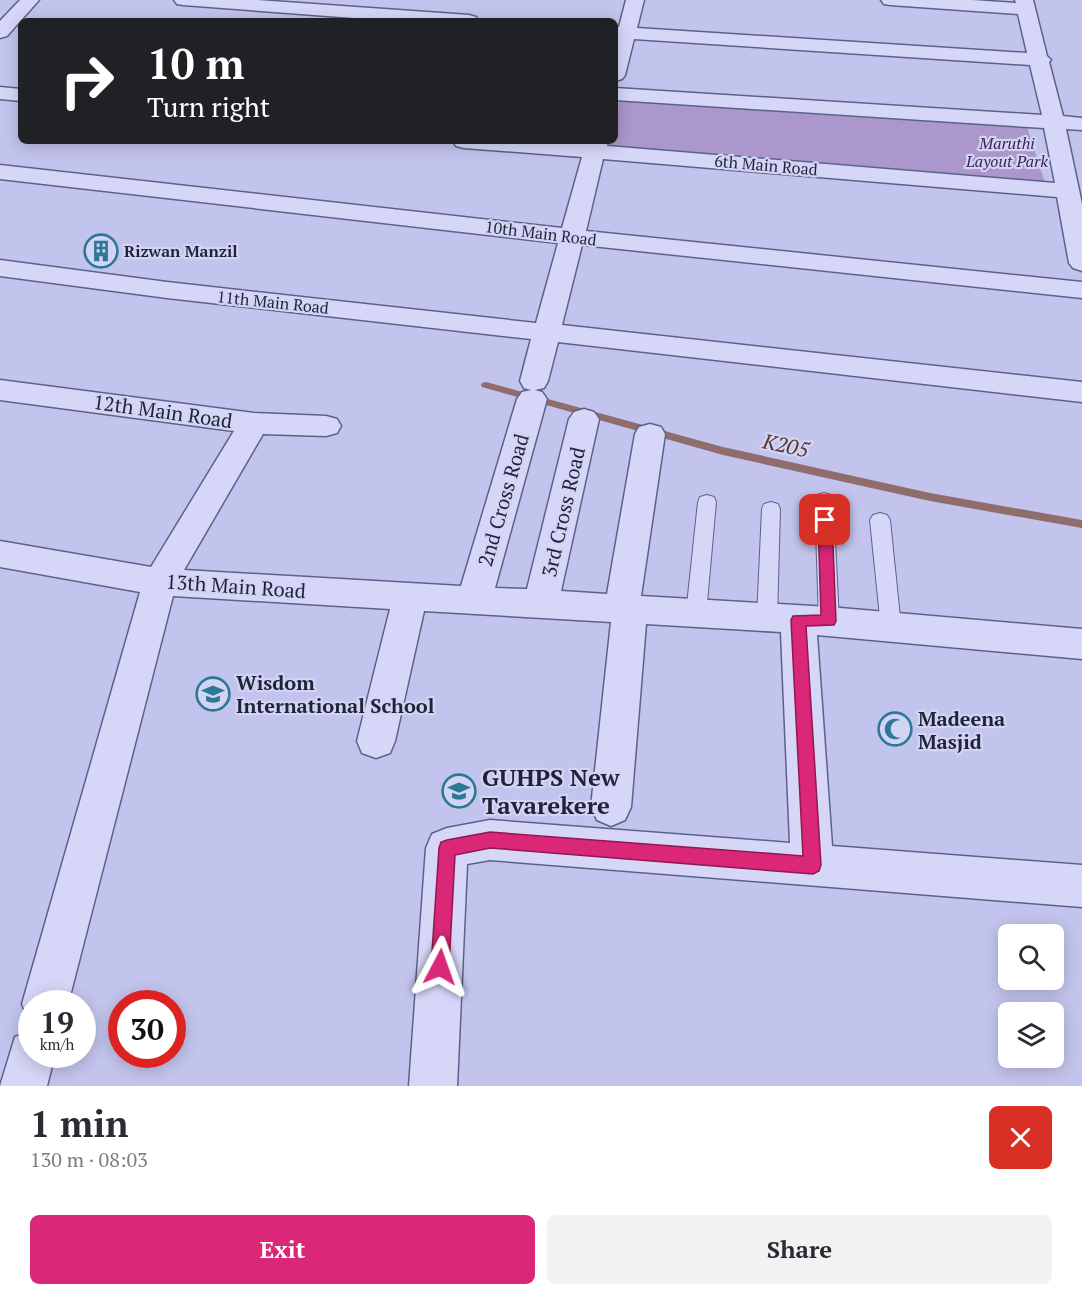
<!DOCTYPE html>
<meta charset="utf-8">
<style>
:root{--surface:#fff;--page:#f2f2f3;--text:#2b2b33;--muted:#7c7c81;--accent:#db2777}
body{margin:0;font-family:"PT Serif",serif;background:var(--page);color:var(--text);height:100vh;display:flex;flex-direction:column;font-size:22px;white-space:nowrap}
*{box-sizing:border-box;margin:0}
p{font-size:20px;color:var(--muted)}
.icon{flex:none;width:33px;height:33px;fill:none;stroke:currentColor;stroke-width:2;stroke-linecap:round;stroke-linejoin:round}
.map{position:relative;height:1086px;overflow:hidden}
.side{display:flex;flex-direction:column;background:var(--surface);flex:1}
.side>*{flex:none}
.banner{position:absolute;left:18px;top:18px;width:600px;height:126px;border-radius:9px;box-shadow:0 3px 15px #0003;background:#202124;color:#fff;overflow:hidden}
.controls{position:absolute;left:998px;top:924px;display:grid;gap:12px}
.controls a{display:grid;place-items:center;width:66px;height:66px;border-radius:9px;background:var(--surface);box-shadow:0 3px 15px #0003;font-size:30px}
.speed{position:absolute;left:18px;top:990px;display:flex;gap:12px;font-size:30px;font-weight:700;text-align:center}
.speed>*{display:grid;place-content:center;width:78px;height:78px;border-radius:50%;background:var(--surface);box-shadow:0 3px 15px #0003;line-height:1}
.speed small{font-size:15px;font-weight:400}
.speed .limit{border:9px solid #d22;background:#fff;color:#111}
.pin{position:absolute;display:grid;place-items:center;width:51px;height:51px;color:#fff;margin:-26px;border-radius:12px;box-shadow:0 3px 9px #0006}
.me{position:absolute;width:66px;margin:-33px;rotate:4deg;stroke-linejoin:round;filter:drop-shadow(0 0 4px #0008)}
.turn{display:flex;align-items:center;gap:21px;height:126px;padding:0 30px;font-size:27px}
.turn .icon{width:78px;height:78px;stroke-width:2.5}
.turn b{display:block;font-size:42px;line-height:51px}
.round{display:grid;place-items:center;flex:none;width:63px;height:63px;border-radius:9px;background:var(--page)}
.overview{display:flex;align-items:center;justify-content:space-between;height:102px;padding:0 30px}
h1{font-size:36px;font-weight:600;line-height:45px}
.action{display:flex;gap:12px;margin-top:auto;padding:12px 30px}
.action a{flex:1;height:69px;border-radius:9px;background:var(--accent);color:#fff;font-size:24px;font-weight:600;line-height:69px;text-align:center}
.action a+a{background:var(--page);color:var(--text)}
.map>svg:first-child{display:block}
.green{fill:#ab97cb}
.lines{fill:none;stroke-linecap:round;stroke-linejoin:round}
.stream{fill:#8e6d6c;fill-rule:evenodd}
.service-casing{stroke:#5a6387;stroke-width:2}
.minor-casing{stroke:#5a6387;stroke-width:3}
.service{fill:#d6d7f8;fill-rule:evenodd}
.minor{fill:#d6d7f8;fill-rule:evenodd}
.route{fill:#db2777;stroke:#8e194d;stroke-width:1.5}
.labels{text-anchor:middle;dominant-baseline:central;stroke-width:4.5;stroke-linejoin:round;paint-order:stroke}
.far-park-label{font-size:16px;font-style:italic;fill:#3d2553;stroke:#d3d3f5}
.far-street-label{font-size:16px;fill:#1e2437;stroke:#d3d3f5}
.far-poi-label{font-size:16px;font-weight:bold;fill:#1e2437;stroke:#d3d3f5;text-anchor:start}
.street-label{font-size:20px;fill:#1e2437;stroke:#d3d3f5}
.poi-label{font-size:20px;font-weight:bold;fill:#1e2437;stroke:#d3d3f5;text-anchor:start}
.water-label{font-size:21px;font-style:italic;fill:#57362e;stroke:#d3d3f5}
.near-poi-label{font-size:24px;font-weight:bold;fill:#1e2437;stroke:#d3d3f5;text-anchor:start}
</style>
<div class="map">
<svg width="1082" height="1086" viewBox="0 0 1082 1086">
<rect width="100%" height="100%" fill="#c3c4ed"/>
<polygon class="green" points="620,97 1027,127 1045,183 609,148 611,141 615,141 615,122"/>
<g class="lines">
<polygon class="stream" points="486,382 723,447 930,493 1082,520 1082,528 930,501 723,455 482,387 481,385 482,383"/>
<g class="service-casing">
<g id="service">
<polygon points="824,493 831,495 833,500 839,621 836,627 829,629 822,627 819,621 815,500 817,495"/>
<polygon points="707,495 714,497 716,502 706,614 703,620 696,622 689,620 686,614 698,502 700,497"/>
<polygon points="771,502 778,504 780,509 777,618 774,624 767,626 760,624 757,618 762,509 764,504"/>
<polygon points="880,513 887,515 890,520 901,627 898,633 891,636 884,633 881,627 870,520 873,515"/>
</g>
</g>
<g class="minor-casing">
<g id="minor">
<polygon points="20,0 39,0 7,36 0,38 0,21"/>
<polygon points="174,0 257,0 469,15 476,17 478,21 394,21 183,5 177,4"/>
<polygon points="626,0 644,0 637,28 1027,53 1018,14 890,5 884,4 881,0 972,0 1016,3 1015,0 1033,0 1047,56 1051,60 1049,62 1063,116 1082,118 1082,130 1066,129 1082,204 1082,271 1073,268 1069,263 1057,197 603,159 586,231 1082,282 1082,298 582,245 562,325 1082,382 1082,402 558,342 548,381 544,388 535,390 542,392 547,399 495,588 527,589 569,419 574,412 584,409 594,412 599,419 561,591 607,594 635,434 639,427 650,424 661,427 665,434 641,596 829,607 1082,629 1082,659 817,635 832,846 1082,865 1082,907 490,860 467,864 457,1086 409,1086 426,848 432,834 447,828 490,820 790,843 781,632 646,624 631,807 625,820 611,826 597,820 591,807 611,622 424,611 395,741 390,753 376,758 362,753 357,741 390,609 173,596 68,1004 32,1004 32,1021 29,1020 22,1004 140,592 0,567 0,541 151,567 234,431 0,400 0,380 254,413 326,416 337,419 341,426 337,433 326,436 263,434 184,570 461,586 517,399 522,392 531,390 524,388 520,381 531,339 167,298 0,276 0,260 167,282 536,323 558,243 0,179 0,165 562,228 582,157 464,148 456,146 453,141 544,141 585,144 586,141 608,141 607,146 1055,183 1044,128 615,100 615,88 1042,115 1030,65 634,39 625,75 622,79 615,81 615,26 619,27"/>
<polygon points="0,87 21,89 21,101 0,99"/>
<polygon points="32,1031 32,1054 55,1054 47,1086 0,1086 15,1037"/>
</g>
</g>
<use href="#service" class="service"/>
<use href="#minor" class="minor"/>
</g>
<polygon class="route" points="825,515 832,520 836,621 834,625 806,626 821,865 819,871 813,874 490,848 455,855 449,967 447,973 440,976 434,973 431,967 439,848 441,842 447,840 490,832 803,856 791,620 793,616 821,615 818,520"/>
<defs>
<g id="building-ring" transform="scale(1.725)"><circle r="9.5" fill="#d3d3f5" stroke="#2b7995" stroke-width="1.5"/><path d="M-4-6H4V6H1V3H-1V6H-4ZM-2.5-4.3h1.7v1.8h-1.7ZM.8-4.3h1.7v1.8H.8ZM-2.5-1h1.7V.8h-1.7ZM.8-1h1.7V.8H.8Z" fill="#2b7995"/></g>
<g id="university-ring" transform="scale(1.725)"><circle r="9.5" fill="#d3d3f5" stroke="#2b7995" stroke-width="1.5"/><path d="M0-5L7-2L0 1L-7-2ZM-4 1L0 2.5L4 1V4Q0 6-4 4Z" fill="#2b7995"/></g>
<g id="mosque-ring" transform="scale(1.725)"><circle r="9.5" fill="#d3d3f5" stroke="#2b7995" stroke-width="1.5"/><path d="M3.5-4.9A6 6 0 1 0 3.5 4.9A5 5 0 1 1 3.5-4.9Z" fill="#2b7995"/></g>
<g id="school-ring" transform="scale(1.725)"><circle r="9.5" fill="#d3d3f5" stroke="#2b7995" stroke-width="1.5"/><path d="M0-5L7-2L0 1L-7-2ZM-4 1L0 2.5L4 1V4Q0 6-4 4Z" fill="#2b7995"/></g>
</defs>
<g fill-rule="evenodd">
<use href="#building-ring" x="101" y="251"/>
<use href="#university-ring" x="213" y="694"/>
<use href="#mosque-ring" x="895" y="729"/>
<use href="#school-ring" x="459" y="791"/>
</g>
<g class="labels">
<g class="far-park-label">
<text x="1007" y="143">Maruthi<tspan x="1007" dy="18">Layout Park</tspan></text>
</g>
<g class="far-street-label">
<text transform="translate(766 165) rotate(5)">6th Main Road</text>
<text transform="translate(541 233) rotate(7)">10th Main Road</text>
<text transform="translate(273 302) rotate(6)">11th Main Road</text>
</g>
<g class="far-poi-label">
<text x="124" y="251">Rizwan Manzil</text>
</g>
<g class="street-label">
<text transform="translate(163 411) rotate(8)">12th Main Road</text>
<text transform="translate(503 500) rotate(-74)">2nd Cross Road</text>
<text transform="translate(563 512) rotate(-77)">3rd Cross Road</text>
<text transform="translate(236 586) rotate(4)">13th Main Road</text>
</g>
<g class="poi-label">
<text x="236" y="682">Wisdom<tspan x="236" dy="23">International School</tspan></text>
<text x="918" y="718">Madeena<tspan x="918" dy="23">Masjid</tspan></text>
</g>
<g class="water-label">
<text transform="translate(786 445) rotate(12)">K205</text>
</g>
<g class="near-poi-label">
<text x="482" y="777">GUHPS New<tspan x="482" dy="28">Tavarekere</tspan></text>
</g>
</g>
</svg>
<div class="controls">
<a><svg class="icon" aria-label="search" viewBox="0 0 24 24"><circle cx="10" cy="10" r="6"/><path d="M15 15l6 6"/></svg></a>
<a><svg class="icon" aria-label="layers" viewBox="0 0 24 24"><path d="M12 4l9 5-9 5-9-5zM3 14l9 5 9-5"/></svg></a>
</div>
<div class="speed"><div>19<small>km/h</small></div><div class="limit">30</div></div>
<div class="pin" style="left:825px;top:520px;background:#d93025"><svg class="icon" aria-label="arrive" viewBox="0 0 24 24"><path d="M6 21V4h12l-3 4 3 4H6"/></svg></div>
<svg class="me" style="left:440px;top:967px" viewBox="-20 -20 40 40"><path d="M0-17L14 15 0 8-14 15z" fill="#db2777" stroke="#fff" stroke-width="4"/></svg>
<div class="banner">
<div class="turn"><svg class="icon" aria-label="right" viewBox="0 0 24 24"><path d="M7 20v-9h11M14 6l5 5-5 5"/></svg><div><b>10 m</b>Turn right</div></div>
</div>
</div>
<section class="side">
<div class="overview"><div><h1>1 min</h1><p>130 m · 08:03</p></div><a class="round" style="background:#d93025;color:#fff"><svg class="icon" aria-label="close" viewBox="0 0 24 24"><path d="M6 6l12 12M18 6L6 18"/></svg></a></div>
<div class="action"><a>Exit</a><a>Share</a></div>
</section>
